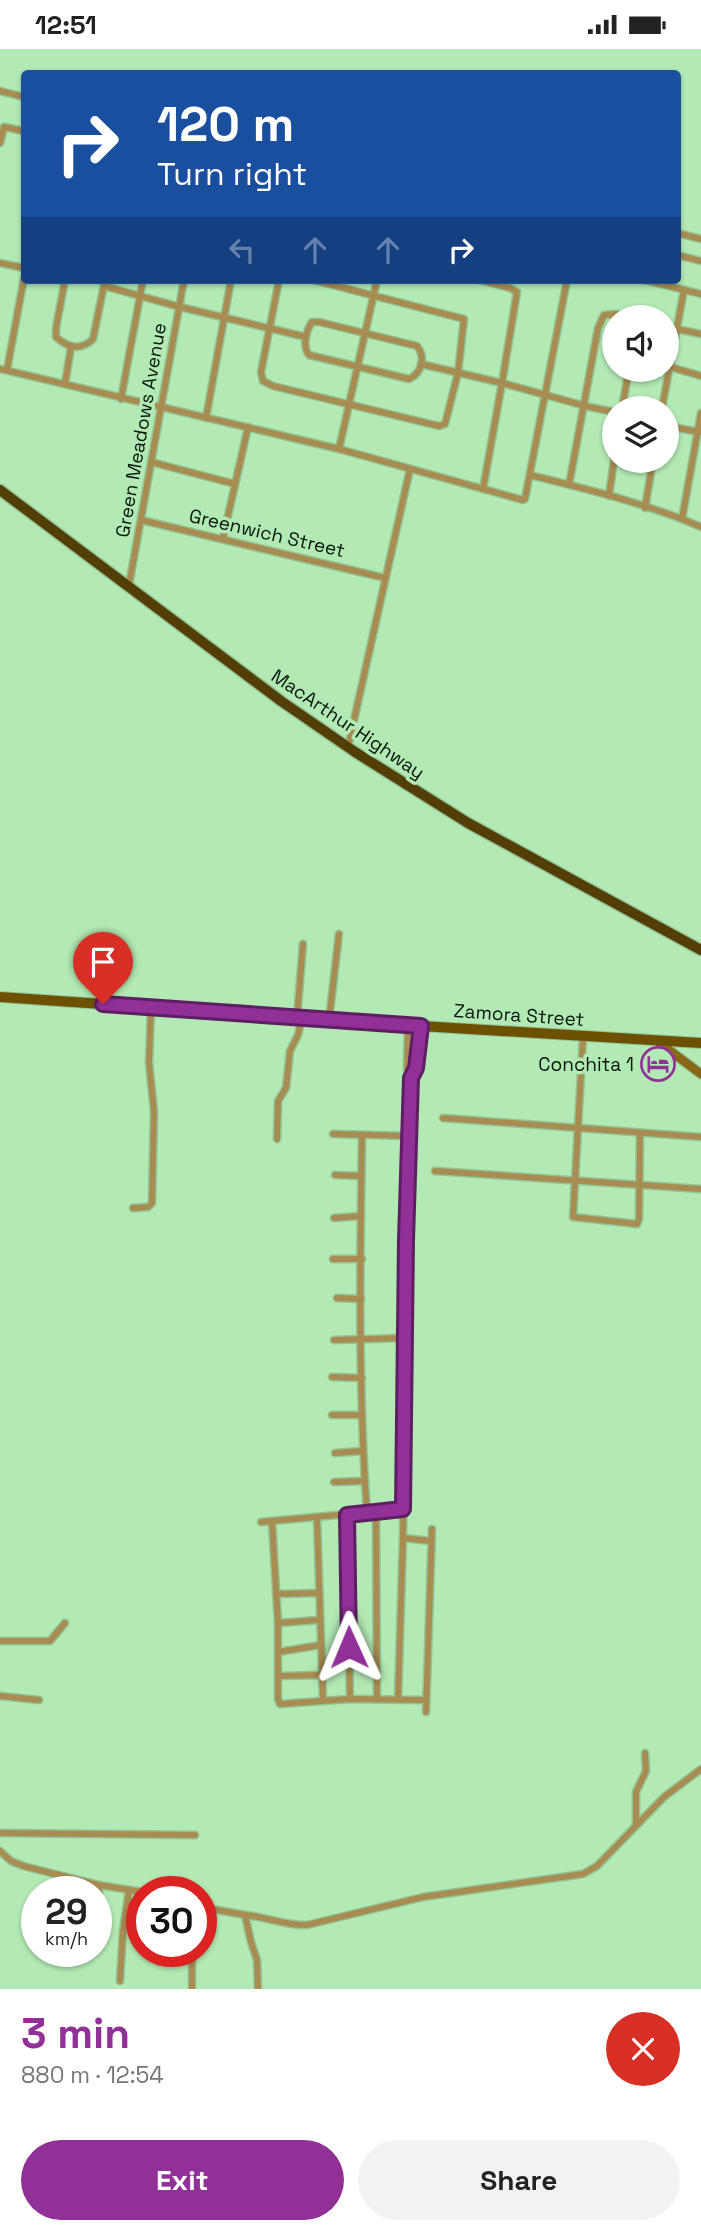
<!DOCTYPE html>
<meta charset="utf-8">
<style>
:root{--surface:#fff;--page:#f2f2f2;--text:#222;--muted:#767676;--accent:#913097}
body{margin:0;font-family:"Space Grotesk",sans-serif;background:var(--page);color:var(--text);height:100vh;display:flex;flex-direction:column;font-size:26px;white-space:nowrap}
*{box-sizing:border-box;margin:0}
p{font-size:23px;color:var(--muted)}
.icon{flex:none;width:38px;height:38px;fill:none;stroke:currentColor;stroke-width:2;stroke-linecap:round;stroke-linejoin:round}
.map{position:relative;height:1940px;overflow:hidden}
.details{display:flex;flex-direction:column;background:var(--surface);flex:1}
.details>*{flex:none}
.banner{position:absolute;left:21px;top:21px;width:660px;height:214px;border-radius:7px;box-shadow:0 2px 5px #0004;background:#1a4fa0;color:#fff;overflow:hidden}
.fabs{position:absolute;left:602px;top:256px;display:grid;gap:14px}
.fabs a{display:grid;place-items:center;width:77px;height:77px;border-radius:50%;background:var(--surface);box-shadow:0 2px 5px #0004;font-size:35px}
.speed{position:absolute;left:21px;top:1827px;display:flex;gap:14px;font-size:35px;font-weight:700;text-align:center}
.speed>*{display:grid;place-content:center;width:91px;height:91px;border-radius:50%;background:var(--surface);box-shadow:0 2px 5px #0004;line-height:1}
.speed small{font-size:18px;font-weight:400}
.speed .limit{border:10px solid #d22;background:#fff;color:#111}
.pin{position:absolute;display:grid;place-items:center;width:60px;height:60px;color:#fff;margin:-72px -30px;border-radius:50% 50% 50% 0;rotate:-45deg;box-shadow:0 0 7px #0007}
.pin .icon{rotate:45deg}
.me{position:absolute;width:77px;margin:-38px;rotate:359deg;stroke-linejoin:round;filter:drop-shadow(0 0 5px #0008)}
.turn{display:flex;align-items:center;gap:24px;height:147px;padding:0 21px;font-size:32px}
.turn .icon{width:91px;height:91px;stroke-width:2.5}
.turn b{display:block;font-size:49px;line-height:60px}
.lanes{display:flex;align-items:center;height:66px;padding:0 21px;background:#0003;justify-content:center;gap:35px;direction:ltr}
.lanes .off{opacity:.35}
.round{display:grid;place-items:center;flex:none;width:74px;height:74px;border-radius:37px;background:var(--page)}
.summary{display:flex;align-items:center;justify-content:space-between;height:119px;padding:0 21px}
h1{font-size:42px;font-weight:600;line-height:52px;color:var(--accent)}
.button{display:flex;gap:14px;margin-top:auto;padding:14px 21px}
.button a{flex:1;height:80px;border-radius:42px;background:var(--accent);color:#fff;font-size:28px;font-weight:600;line-height:80px;text-align:center}
.button a+a{background:var(--page);color:var(--text)}
.status{display:flex;justify-content:space-between;align-items:center;height:49px;padding:0 35px;background:var(--surface);direction:ltr}
.status svg{height:19px;fill:currentColor}
.map>svg:first-child{display:block}
.lines{fill:none;stroke-linecap:round;stroke-linejoin:round}
.street-casing{stroke:#94c496;stroke-width:9}
.secondary-casing{stroke:#94c496;stroke-width:11}
.primary-casing{stroke:#94c496;stroke-width:12}
.highway-casing{stroke:#94c496;stroke-width:13}
.street{stroke:#a88d53;stroke-width:6}
.secondary{stroke:#88691a;stroke-width:9}
.primary{stroke:#6d5100;stroke-width:10}
.highway{stroke:#533e05;stroke-width:10}
.route-casing{stroke:#5e1f62;stroke-width:18}
.route{stroke:#913097;stroke-width:12}
.labels{text-anchor:middle;dominant-baseline:central;stroke-width:7;stroke-linejoin:round;paint-order:stroke}
.street-label{font-size:19px;fill:#051907;stroke:#b3e9b5}
.poi-label{font-size:19px;fill:#051907;stroke:#b3e9b5;text-anchor:end}
</style>
<div class="status"><b>12:51</b><svg viewBox="0 0 49 12"><path d="M0 12V9h3v3zM5 12V6h3v6zM10 12V3h3v9zM15 12V0h3v12zM26 1h20v11H26zM47 4h2v5h-2z"/></svg></div>
<div class="map">
<svg width="701" height="1940" viewBox="0 0 701 1940">
<rect width="100%" height="100%" fill="#b3e9b5"/>
<g class="lines">
<g class="street-casing">
<g id="street">
<polyline points="0,42 24,48"/>
<polyline points="0,94 4,78 24,82"/>
<polyline points="677,184 701,190"/>
<polyline points="677,206 701,212"/>
<polyline points="0,214 24,219"/>
<path d="M65,231l-9,48v9c12,11 25,14 37,2l12,-59"/>
<polyline points="279,231 261,323 263,332 273,337 439,377 445,375 458,324 464,270 313,231"/>
<polyline points="644,231 701,245"/>
<polyline points="104,237 180,258 306,288"/>
<path d="M312,273h7l98,24c9,11 5,27 -8,33l-100,-24c-7,-9 -3,-24 3,-33z"/>
<polyline points="667,278 701,285"/>
<polyline points="421,315 502,334 517,243 510,239 480,231"/>
<polyline points="667,317 701,327"/>
<polyline points="0,320 339,400 523,451 525,450 567,231"/>
<polyline points="7,321 24,229"/>
<polyline points="65,335 71,298"/>
<polyline points="121,350 143,231"/>
<polyline points="622,359 629,320"/>
<polyline points="662,359 684,241"/>
<polyline points="206,369 231,231"/>
<polyline points="667,377 699,383"/>
<polyline points="339,400 377,231"/>
<polyline points="151,413 235,435"/>
<path d="M530,426c56,14 119,29 171,52"/>
<polyline points="569,436 598,279 604,266 617,265 627,268"/>
<polyline points="483,440 502,334 585,357 614,363"/>
<polyline points="609,447 614,411"/>
<polyline points="645,459 653,411"/>
<polyline points="682,470 701,364"/>
<polyline points="141,471 385,529"/>
<polyline points="223,489 248,378"/>
<polyline points="129,536 184,231"/>
<polyline points="348,698 410,420"/>
<polyline points="297,969 303,895"/>
<polyline points="329,971 339,885"/>
<polyline points="583,988 573,1168 637,1175 639,1170 640,1085"/>
<polyline points="411,1029 416,1019 421,977"/>
<polyline points="443,1069 701,1088"/>
<polyline points="333,1085 410,1087"/>
<path d="M362,1087c-2,125 -4,252 5,377"/>
<polyline points="277,1090 278,1052 286,1039 290,1002 298,986 302,969"/>
<polyline points="435,1122 701,1140"/>
<polyline points="335,1126 361,1127"/>
<polyline points="133,1159 148,1158 152,1154 154,1062 149,1014 151,958"/>
<polyline points="334,1169 361,1167"/>
<polyline points="333,1210 362,1210"/>
<polyline points="337,1249 361,1250"/>
<polyline points="334,1291 405,1289"/>
<polyline points="332,1328 362,1329"/>
<polyline points="332,1366 362,1366"/>
<polyline points="335,1404 363,1402"/>
<polyline points="334,1433 365,1432"/>
<polyline points="376,1463 377,1650"/>
<polyline points="347,1466 350,1650"/>
<polyline points="317,1469 323,1651"/>
<polyline points="272,1472 278,1574 278,1650 280,1655 350,1650 425,1651"/>
<polyline points="261,1473 403,1460"/>
<polyline points="403,1489 431,1492"/>
<polyline points="276,1545 318,1544"/>
<polyline points="278,1574 319,1571"/>
<polyline points="0,1592 50,1592 65,1574"/>
<polyline points="278,1603 321,1596"/>
<polyline points="278,1627 322,1626"/>
<polyline points="0,1647 39,1651"/>
<polyline points="398,1650 403,1489 406,1191 411,1029 407,1019 408,976"/>
<polyline points="426,1663 432,1480"/>
<polyline points="636,1776 636,1743 646,1722 645,1704"/>
<polyline points="0,1784 195,1786"/>
<polyline points="0,1802 11,1812 23,1817 99,1836 142,1843"/>
<polyline points="201,1858 245,1866"/>
<polyline points="96,1873 99,1863 99,1836"/>
<polyline points="120,1932 123,1882 129,1841"/>
<polyline points="192,1940 192,1902"/>
<path d="M258,1940l-1,-29 -6,-18 -6,-27c21,2 42,11 62,10l116,-28 160,-23 14,-8 67,-69 37,-28"/>
</g>
</g>
<g class="secondary-casing">
<polyline id="secondary" points="657,992 701,1025"/>
</g>
<g class="primary-casing">
<polyline id="primary" points="0,948 421,977 701,994"/>
</g>
<g class="highway-casing">
<polyline id="highway" points="0,441 281,652 355,703 468,774 701,901"/>
</g>
<use href="#street" class="street"/>
<use href="#secondary" class="secondary"/>
<use href="#primary" class="primary"/>
<use href="#highway" class="highway"/>
</g>
<g class="lines">
<g class="route-casing">
<polyline id="route" points="103,955 421,977 416,1019 411,1029 406,1191 403,1460 347,1466 349,1598"/>
</g>
<use href="#route" class="route"/>
</g>
<defs>
<g id="hotel-ring" transform="scale(1.75)"><circle r="9.5" fill="#b3e9b5" stroke="#913097" stroke-width="1.5"/><path d="M-6-4.5h1.5V1H6V5H4.5V3h-9V5H-6ZM-4 0a1.8 1.8 0 1 1 3.6 0ZM.5 0V-2.5h3Q6-2.5 6 0Z" fill="#913097"/></g>
</defs>
<g fill-rule="evenodd">
<use href="#hotel-ring" x="658" y="1015"/>
</g>
<g class="labels">
<g class="street-label">
<text transform="translate(141 381) rotate(-80)">Green Meadows Avenue</text>
<text transform="translate(267 484) rotate(13)">Greenwich Street</text>
<text transform="translate(348 675) rotate(34)">MacArthur Highway</text>
<text transform="translate(519 966) rotate(4)">Zamora Street</text>
</g>
<g class="poi-label">
<text x="634" y="1015">Conchita 1</text>
</g>
</g>
</svg>
<div class="fabs">
<a><svg class="icon" aria-label="sound" viewBox="0 0 24 24"><path d="M4 9h4l5-4v14l-5-4H4zM17 9q2 3 0 6"/></svg></a>
<a><svg class="icon" aria-label="layers" viewBox="0 0 24 24"><path d="M12 4l9 5-9 5-9-5zM3 14l9 5 9-5"/></svg></a>
</div>
<div class="speed"><div>29<small>km/h</small></div><div class="limit">30</div></div>
<div class="pin" style="left:103px;top:955px;background:#d93025"><svg class="icon" aria-label="arrive" viewBox="0 0 24 24"><path d="M6 21V4h12l-3 4 3 4H6"/></svg></div>
<svg class="me" style="left:349px;top:1598px" viewBox="-20 -20 40 40"><path d="M0-17L14 15 0 8-14 15z" fill="#913097" stroke="#fff" stroke-width="4"/></svg>
<div class="banner">
<div class="turn"><svg class="icon" aria-label="right" viewBox="0 0 24 24"><path d="M7 20v-9h11M14 6l5 5-5 5"/></svg><div><b>120 m</b>Turn right</div></div>
<div class="lanes"><svg class="icon off" aria-label="left" viewBox="0 0 24 24"><path d="M17 20v-9H6M10 6l-5 5 5 5"/></svg><svg class="icon off" aria-label="ahead" viewBox="0 0 24 24"><path d="M12 20V5M6 11l6-6 6 6"/></svg><svg class="icon off" aria-label="ahead" viewBox="0 0 24 24"><path d="M12 20V5M6 11l6-6 6 6"/></svg><svg class="icon" aria-label="right" viewBox="0 0 24 24"><path d="M7 20v-9h11M14 6l5 5-5 5"/></svg></div>
</div>
</div>
<section class="details">
<div class="summary"><div><h1>3 min</h1><p>880 m · 12:54</p></div><a class="round" style="background:#d93025;color:#fff"><svg class="icon" aria-label="close" viewBox="0 0 24 24"><path d="M6 6l12 12M18 6L6 18"/></svg></a></div>
<div class="button"><a>Exit</a><a>Share</a></div>
</section>
